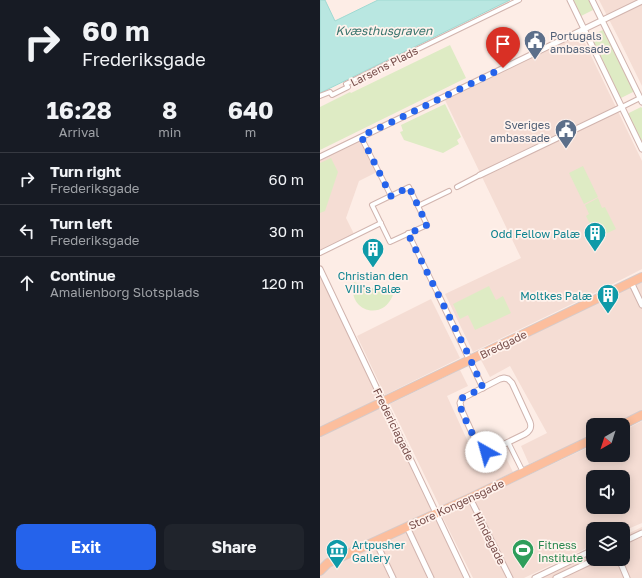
<!DOCTYPE html>
<meta charset="utf-8">
<style>
:root{--surface:#171b24;--page:#20242c;--text:#f1f3f6;--muted:#9ea1a6;--line:#363941;--accent:#2563eb}
body{margin:0;font-family:"Golos Text",sans-serif;background:var(--page);color:var(--text);height:100vh;display:flex;flex-direction:column;font-size:15px;white-space:nowrap}
*{box-sizing:border-box;margin:0}
p{font-size:13px;color:var(--muted)}
.icon{flex:none;width:22px;height:22px;fill:none;stroke:currentColor;stroke-width:2;stroke-linecap:round;stroke-linejoin:round}
.map{position:relative;flex:1;overflow:hidden}
.panel{display:flex;flex-direction:column;background:var(--surface);width:320px}
.panel>*{flex:none}
.guide{background:#171b24;color:var(--text);overflow:hidden}
.needle{width:26px;rotate:219deg}
.controls{position:absolute;left:266px;top:418px;display:grid;gap:8px}
.controls a{display:grid;place-items:center;width:44px;height:44px;border-radius:8px;background:var(--surface);box-shadow:0 2px 10px #0003;font-size:20px}
.pin{position:absolute;display:grid;place-items:center;width:34px;height:34px;color:#fff;margin:-41px -17px;border-radius:50% 50% 50% 0;rotate:-45deg;box-shadow:0 0 4px #0007}
.pin .icon{rotate:45deg}
.me{position:absolute;width:44px;margin:-22px;rotate:322deg;stroke-linejoin:round;filter:drop-shadow(0 0 3px #0008)}
.turn{display:flex;align-items:center;gap:14px;height:84px;padding:0 16px;font-size:18px}
.turn .icon{width:52px;height:52px;stroke-width:2.5}
.turn b{display:block;font-size:28px;line-height:34px}
.eta{display:flex;justify-content:space-evenly;align-items:center;height:68px;text-align:center}
.eta b{font-size:24px;font-weight:700;line-height:28px}
.action{display:flex;gap:8px;margin-top:auto;padding:8px 16px}
.action a{flex:1;height:46px;border-radius:8px;background:var(--accent);color:#fff;font-size:16px;font-weight:700;line-height:46px;text-align:center}
.action a+a{background:var(--page);color:var(--text)}
ul{padding:0;list-style:none}
li{display:flex;align-items:center;gap:12px;height:52px;padding:0 16px;border-top:1px solid var(--line)}
li div{flex:1}
li b{display:block;font-size:15px}
li em{font-style:normal}
main{display:flex;flex:1;min-height:0}
.map>svg:first-child{display:block}
.residential{fill:#f5ddd4;fill-rule:evenodd}
.green{fill:#deebc4}
.water{fill:#b9e7e1;stroke:#9fd9d2}
.lines{fill:none;stroke-linecap:round;stroke-linejoin:round}
.pedestrian-casing{stroke:#d1b4ae;stroke-width:6}
.minor-casing{stroke:#d1b4ae;stroke-width:7}
.primary-casing{stroke:#d6cac9;stroke-width:10}
.pedestrian{stroke:#fff;stroke-width:4}
.minor{stroke:#fff;stroke-width:5}
.primary{stroke:#fcbe9d;stroke-width:8}
.route{stroke:#2563eb;stroke-width:7;stroke-dasharray:0 12.6}
.labels{text-anchor:middle;dominant-baseline:central;stroke-width:3.5;stroke-linejoin:round;paint-order:stroke}
.service-label{font-size:11px;fill:#4e5e75;stroke:#fff2ec;text-anchor:start}
.street-label{font-size:11px;fill:#774d4a;stroke:#fff2ec}
.culture-label{font-size:11px;fill:#0d838f;stroke:#fff2ec;text-anchor:end}
.leisure-label{font-size:11px;fill:#27864d;stroke:#fff2ec;text-anchor:start}
.water-label{font-size:12px;font-style:italic;fill:#3a756e;stroke:#fff2ec}
</style>
<main>
<section class="panel">
<div class="guide">
<div class="turn"><svg class="icon" aria-label="right" viewBox="0 0 24 24"><path d="M7 20v-9h11M14 6l5 5-5 5"/></svg><div><b>60 m</b>Frederiksgade</div></div>
</div>
<div class="eta">
<div><b>16:28</b><p>Arrival</p></div>
<div><b>8</b><p>min</p></div>
<div><b>640</b><p>m</p></div>
</div>
<ul>
<li><svg class="icon" aria-label="right" viewBox="0 0 24 24"><path d="M7 20v-9h11M14 6l5 5-5 5"/></svg><div><b>Turn right</b><p>Frederiksgade</p></div><em>60 m</em></li>
<li><svg class="icon" aria-label="left" viewBox="0 0 24 24"><path d="M17 20v-9H6M10 6l-5 5 5 5"/></svg><div><b>Turn left</b><p>Frederiksgade</p></div><em>30 m</em></li>
<li><svg class="icon" aria-label="ahead" viewBox="0 0 24 24"><path d="M12 20V5M6 11l6-6 6 6"/></svg><div><b>Continue</b><p>Amalienborg Slotsplads</p></div><em>120 m</em></li>
</ul>
<div class="action"><a>Exit</a><a>Share</a></div>
</section>
<div class="map">
<svg width="322" height="578" viewBox="0 0 322 578">
<rect width="100%" height="100%" fill="#fdede6"/>
<g class="residential">
<polygon points="279,0 322,0 322,86 298,37"/>
<polygon points="258,35 262,37 322,161 322,269 283,289 153,352 125,294 201,258 125,100"/>
<polygon points="41,137 59,171 39,181 26,218 35,236 0,253 0,157"/>
<polygon points="0,269 147,578 0,578"/>
<polygon points="322,281 322,412 294,425 273,425 273,435 209,464 201,446 227,433 190,366 170,377 161,360"/>
<polygon points="111,299 140,358 65,395 37,336"/>
<polygon points="140,370 148,386 127,396 159,466 184,454 193,472 120,507 70,404"/>
<path d="M322,421v102l-19,8v-2h-30v16l-69,33h-51l-31,-62 151,-71v10h30v-24zM273,477h30v30h-30z"/>
<polygon points="322,527 322,578 215,578 273,550 273,559 303,559 303,536"/>
</g>
<g class="green">
<polygon points="253,0 271,0 275,9 261,16"/>
<polygon points="285,29 314,89 313,92 301,98 299,97 270,36"/>
<polygon points="130,45 146,78 0,150 0,107 30,92 31,93"/>
<polygon points="125,104 141,137 137,140 139,144 123,153 84,140 80,132 83,131 81,125"/>
<polygon points="321,107 322,108 322,144 308,115 309,113"/>
<polygon points="11,158 18,172 5,211 0,213 0,163"/>
<polygon points="263,166 278,197 264,204 249,173"/>
<polygon points="278,198 282,208 285,207 296,229 277,238 266,216 269,214 265,205"/>
<path d="M34,282l39,13c-11,28 -47,15 -39,-13z"/>
<polygon points="169,286 176,300 183,296 191,313 155,330 148,315 140,319 133,304"/>
</g>
<polygon class="water" points="0,0 5,0 15,21 58,0 190,0 0,93"/>
<g class="lines">
<g class="pedestrian-casing">
<g id="pedestrian">
<polyline points="0,96 10,92 12,95 28,87 26,84 199,0"/>
<polyline points="302,107 320,98"/>
<polyline points="41,137 71,196"/>
<polygon points="89,187 107,225 70,242 52,205"/>
<polyline points="137,187 160,175"/>
<polyline points="98,206 129,191"/>
<polyline points="88,233 118,294"/>
<polyline points="0,253 61,223"/>
<polyline points="188,442 203,472"/>
</g>
</g>
<g class="minor-casing">
<g id="minor">
<polyline points="250,0 322,149"/>
<polyline points="272,0 322,102"/>
<polyline points="0,157 322,1"/>
<polyline points="160,175 302,107"/>
<polyline points="0,269 147,578"/>
<polyline points="311,282 322,305"/>
<polyline points="118,294 163,388"/>
<path d="M184,378l4,1 4,4 18,39c2,6 0,9 -5,12l-35,17c-6,1 -9,-1 -12,-5l-16,-35 -2,-8 2,-5 3,-1 35,-18z"/>
<polyline points="150,498 190,578"/>
<polyline points="87,527 111,578"/>
<polyline points="56,542 73,578"/>
<polyline points="303,542 322,533"/>
<polyline points="299,559 307,578"/>
<polyline points="215,578 273,550"/>
<polyline points="236,578 276,559"/>
</g>
</g>
<g class="primary-casing">
<g id="primary">
<polyline points="302,425 322,415"/>
<polyline points="0,432 322,277"/>
<polyline points="0,571 8,563 150,498 273,439"/>
</g>
</g>
<use href="#pedestrian" class="pedestrian"/>
<use href="#minor" class="minor"/>
<use href="#primary" class="primary"/>
</g>
<g class="lines">
<path class="route" d="M166,452l-4,-2 -4,-4c-3,-8 -18,-35 -18,-42 0,-3 1,-3 2,-6l21,-10 -16,-36 -59,-118 19,-9 -18,-38 -18,9 -30,-60 33,-15 109,-53"/>
</g>
<defs>
<g id="civic-pin" transform="scale(1.15)"><path d="M0 17L-7.5 6A9.5 9.5 0 1 1 7.5 6Z" fill="#5c6f8a" stroke="#fff2ec"/><path d="M-.6-6.5H3V-4.5H.6V-3L4-1V1h2V6H-6V1h2V-1L-.6-3ZM-1.2 2.5V6h2.4V2.5Z" fill="#fff"/></g>
<g id="building-pin" transform="scale(1.15)"><path d="M0 17L-7.5 6A9.5 9.5 0 1 1 7.5 6Z" fill="#0f9aa8" stroke="#fff2ec"/><path d="M-4-6H4V6H1V3H-1V6H-4ZM-2.5-4.3h1.7v1.8h-1.7ZM.8-4.3h1.7v1.8H.8ZM-2.5-1h1.7V.8h-1.7ZM.8-1h1.7V.8H.8Z" fill="#fff"/></g>
<g id="museum-pin" transform="scale(1.15)"><path d="M0 17L-7.5 6A9.5 9.5 0 1 1 7.5 6Z" fill="#0f9aa8" stroke="#fff2ec"/><path d="M0-6L6-3V-2H-6V-3ZM-5-1h2V3h-2ZM-1-1h2V3h-2ZM3-1h2V3H3ZM-6 4H6V6H-6Z" fill="#fff"/></g>
<g id="stadium-pin" transform="scale(1.15)"><path d="M0 17L-7.5 6A9.5 9.5 0 1 1 7.5 6Z" fill="#2e9e5b" stroke="#fff2ec"/><path d="M0-5a6.5 5 0 1 0 0 10a6.5 5 0 1 0 0-10ZM-3.5-1.8h7v3.6h-7Z" fill="#fff"/></g>
</defs>
<g fill-rule="evenodd">
<use href="#civic-pin" x="215" y="41"/>
<use href="#civic-pin" x="246" y="130"/>
<use href="#building-pin" x="275" y="233"/>
<use href="#building-pin" x="53" y="249"/>
<use href="#building-pin" x="288" y="295"/>
<use href="#museum-pin" x="17" y="550"/>
<use href="#stadium-pin" x="203" y="550"/>
</g>
<g class="labels">
<g class="service-label">
<text x="230" y="35">Portugals<tspan x="230" dy="13">ambassade</tspan></text>
<text x="230" y="124" text-anchor="end">Sveriges<tspan x="230" dy="13">ambassade</tspan></text>
</g>
<g class="street-label">
<text transform="translate(64 66) rotate(-27)">Larsens Plads</text>
<text transform="translate(183 344) rotate(-26)">Bredgade</text>
<text transform="translate(74 424) rotate(64)">Fredericiagade</text>
<text transform="translate(136 504) rotate(-25)">Store Kongensgade</text>
<text transform="translate(170 538) rotate(63)">Hindegade</text>
</g>
<g class="culture-label">
<text x="260" y="233">Odd Fellow Palæ</text>
<text x="53" y="275" text-anchor="middle">Christian den<tspan x="53" dy="13">VIII's Palæ</tspan></text>
<text x="272" y="295">Moltkes Palæ</text>
<text x="32" y="544" text-anchor="start">Artpusher<tspan x="32" dy="13">Gallery</tspan></text>
</g>
<g class="leisure-label">
<text x="218" y="544">Fitness<tspan x="218" dy="13">Institute</tspan></text>
</g>
<g class="water-label">
<text x="64" y="30">Kvæsthusgraven</text>
</g>
</g>
</svg>
<div class="controls">
<a><svg class="needle" viewBox="-14 -14 28 28"><path d="M0-13l5 13h-10z" fill="#e53935"/><path d="M0 13l5-13h-10z" fill="#9ea1a6"/></svg></a>
<a><svg class="icon" aria-label="sound" viewBox="0 0 24 24"><path d="M4 9h4l5-4v14l-5-4H4zM17 9q2 3 0 6"/></svg></a>
<a><svg class="icon" aria-label="layers" viewBox="0 0 24 24"><path d="M12 4l9 5-9 5-9-5zM3 14l9 5 9-5"/></svg></a>
</div>
<div class="pin" style="left:183px;top:68px;background:#d93025"><svg class="icon" aria-label="arrive" viewBox="0 0 24 24"><path d="M6 21V4h12l-3 4 3 4H6"/></svg></div>
<svg class="me" style="left:166px;top:452px" viewBox="-20 -20 40 40"><circle r="19" fill="#fff"/><path d="M0-13L10 11 0 6-10 11z" fill="#2563eb"/></svg>
</div>
</main>
